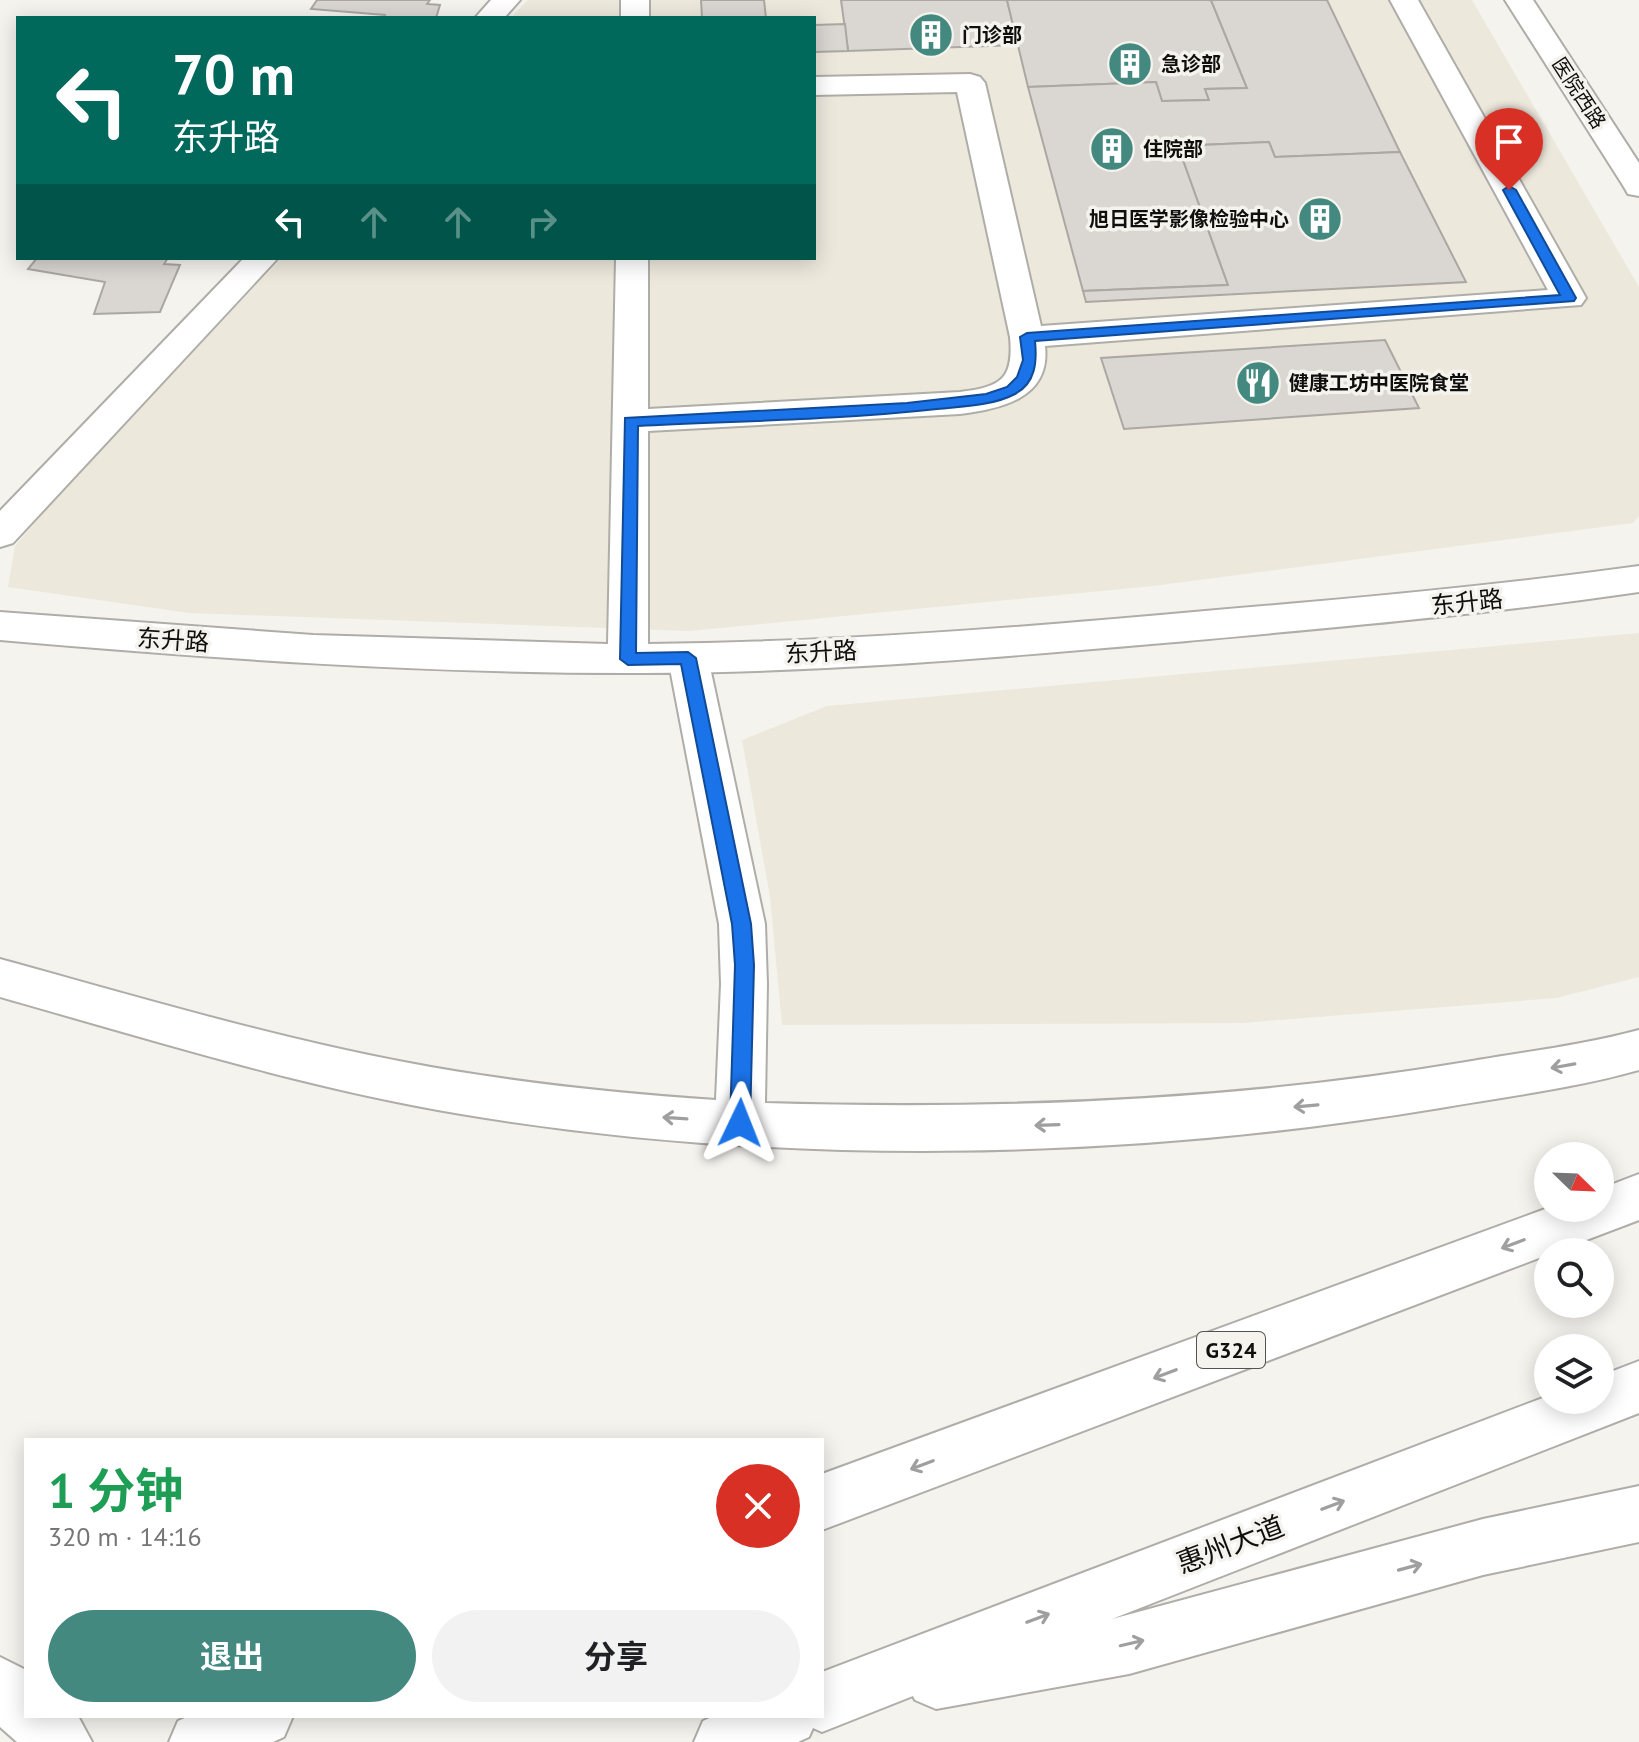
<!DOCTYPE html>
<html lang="zh">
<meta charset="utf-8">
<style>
:root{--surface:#fff;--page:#f2f2f2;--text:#202124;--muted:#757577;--accent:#44897f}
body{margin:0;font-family:"PT Sans","Noto Sans SC",sans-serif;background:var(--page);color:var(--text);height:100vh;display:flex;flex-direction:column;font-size:30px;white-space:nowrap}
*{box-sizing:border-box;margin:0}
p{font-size:26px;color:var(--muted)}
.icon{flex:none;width:44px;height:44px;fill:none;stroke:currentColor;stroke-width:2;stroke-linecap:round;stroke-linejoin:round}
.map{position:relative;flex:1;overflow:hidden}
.drawer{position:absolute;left:24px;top:1438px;width:800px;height:280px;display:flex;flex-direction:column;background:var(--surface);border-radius:0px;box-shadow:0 4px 20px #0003}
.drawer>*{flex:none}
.guide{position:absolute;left:16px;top:16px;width:800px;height:244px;border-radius:0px;box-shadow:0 4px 20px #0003;background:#00695c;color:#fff;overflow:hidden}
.needle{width:52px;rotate:113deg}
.buttons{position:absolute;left:1534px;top:1142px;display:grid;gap:16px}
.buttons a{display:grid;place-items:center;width:80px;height:80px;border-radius:50%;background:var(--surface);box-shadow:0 4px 20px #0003;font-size:40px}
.pin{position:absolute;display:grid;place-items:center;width:68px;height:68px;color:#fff;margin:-82px -34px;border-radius:50% 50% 50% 0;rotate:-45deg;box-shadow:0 0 8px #0007}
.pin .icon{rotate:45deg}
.me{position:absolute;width:88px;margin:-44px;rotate:2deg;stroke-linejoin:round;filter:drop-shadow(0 0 6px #0008)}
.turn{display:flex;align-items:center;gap:28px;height:168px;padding:0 24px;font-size:36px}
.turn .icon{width:104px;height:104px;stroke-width:2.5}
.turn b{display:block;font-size:56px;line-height:68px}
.lanes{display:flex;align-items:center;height:76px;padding:0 24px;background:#0003;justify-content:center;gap:40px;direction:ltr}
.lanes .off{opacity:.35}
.round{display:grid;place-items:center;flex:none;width:84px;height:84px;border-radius:42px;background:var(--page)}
.headline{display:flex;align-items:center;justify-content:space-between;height:136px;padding:0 24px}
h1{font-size:48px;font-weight:700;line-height:60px;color:#1e9e55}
.button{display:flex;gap:16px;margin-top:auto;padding:16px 24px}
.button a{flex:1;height:92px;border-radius:48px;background:var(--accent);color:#fff;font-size:32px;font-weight:700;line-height:92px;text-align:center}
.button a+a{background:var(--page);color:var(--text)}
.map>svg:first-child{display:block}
.built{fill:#ede8dc}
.building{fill:#dad6d2;stroke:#aba7a3;stroke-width:2}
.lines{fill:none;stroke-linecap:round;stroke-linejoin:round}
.minor-casing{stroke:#afada8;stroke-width:4}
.trunk-casing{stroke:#afada8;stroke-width:4}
.minor{fill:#fff;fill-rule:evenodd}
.trunk{fill:#fff;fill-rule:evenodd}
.oneway{stroke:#9f9f9f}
.route{fill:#1a73e8;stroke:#114b97;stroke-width:2}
.labels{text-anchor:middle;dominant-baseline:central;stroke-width:7;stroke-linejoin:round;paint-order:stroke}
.far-poi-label{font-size:20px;font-weight:bold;fill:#100f0e;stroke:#f5f3ee;text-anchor:start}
.far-street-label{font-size:20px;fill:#100f0e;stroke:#f5f3ee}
.shield{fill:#f5f3ee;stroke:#555351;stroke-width:2}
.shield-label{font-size:22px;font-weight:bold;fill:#100f0e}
.street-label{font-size:24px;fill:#100f0e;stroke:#f5f3ee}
.near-street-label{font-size:28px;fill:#100f0e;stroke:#f5f3ee}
</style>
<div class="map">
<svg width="1639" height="1742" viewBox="0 0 1639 1742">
<rect width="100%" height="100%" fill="#f5f3ee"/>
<g class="built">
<polygon points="528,0 1472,0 1639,287 1639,516 1633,523 1153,586 689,631 189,613 8,587 15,546 73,477 282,258 814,258 814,18 511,18"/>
<polygon points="1639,633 1639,977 1556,998 1242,1023 782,1025 770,897 742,740 827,706"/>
</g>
<g class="building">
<polygon points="317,0 430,0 427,4 440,5 436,18 384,18 385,15 311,9"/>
<polygon points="701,0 764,0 766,18 702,18"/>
<polygon points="841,0 1007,0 1018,45 848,51"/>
<polygon points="1007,0 1211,0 1247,88 1205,89 1209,100 1162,101 1156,82 1028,87"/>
<polygon points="1211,0 1327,0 1400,152 1275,157 1269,142 1178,146 1228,285 1083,291 1028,87 1156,82 1162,101 1209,100 1205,89 1247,88"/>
<polygon points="845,24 848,51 814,52 814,25"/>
<polygon points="1269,142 1275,157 1400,152 1466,282 1086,302 1083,291 1228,285 1178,146"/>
<polygon points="37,258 168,258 164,264 180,265 160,312 94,314 105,282 28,269"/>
<polygon points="1385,340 1419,408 1124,429 1101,358"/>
</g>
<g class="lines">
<g class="minor-casing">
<g id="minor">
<polygon points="491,0 520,0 504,18 475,18"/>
<rect x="621" y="0" width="28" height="18"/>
<path d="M1390,0h28l168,298 -5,7 -536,41c6,52 -44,63 -85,68l-312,17v213c186,-2 371,-16 557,-33 145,-12 290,-25 434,-45v26c-150,22 -301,35 -452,49 -186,16 -373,33 -560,32 -210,0 -419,-15 -627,-33v-28l313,23 295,9 8,-386h32v151l312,-17c40,-5 54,-12 50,-55l-53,-245 -143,3v-18l156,-3 10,3 5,6 56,243 507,-36z"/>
<polygon points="1505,0 1533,0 1639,163 1639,196 1628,194 1624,187"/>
<polygon points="244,258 278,258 13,543 0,547 0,511"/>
</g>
</g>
<g class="trunk-casing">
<g id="trunk">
<path d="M688,644l14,4 6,10 57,266 2,60 -2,119c235,7 469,-2 701,-41 58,-10 117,-17 173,-32v40c-67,19 -137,27 -205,39 -316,52 -656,58 -973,5 -156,-26 -309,-74 -461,-117v-38c134,37 268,77 404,103 104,20 208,31 312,38l5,-116 -2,-60 -51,-266 6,-10z"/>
<polygon points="1639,1174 1639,1220 822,1530 822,1474 1548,1208 1600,1208 1600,1189"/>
<polygon points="1639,1361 1639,1413 1112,1619 1483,1519 1639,1486 1639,1542 1483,1575 1129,1674 936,1709 915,1700 913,1696 822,1732 813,1728 809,1737 798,1742 694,1742 703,1721 714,1716 822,1716 822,1672 1548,1396 1548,1400 1600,1400 1600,1376"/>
<polygon points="0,1657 26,1670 26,1716 78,1716 92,1742 17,1742 0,1727"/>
<polygon points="189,1716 293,1716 284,1737 273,1742 169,1742 178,1721"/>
</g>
</g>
<use href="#minor" class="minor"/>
<use href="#trunk" class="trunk"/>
</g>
<defs><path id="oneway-shaft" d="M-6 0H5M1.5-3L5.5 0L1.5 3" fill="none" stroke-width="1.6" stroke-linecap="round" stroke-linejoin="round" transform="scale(2)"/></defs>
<g class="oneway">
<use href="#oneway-shaft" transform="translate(1563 1066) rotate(170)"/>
<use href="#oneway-shaft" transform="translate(1306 1106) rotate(175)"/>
<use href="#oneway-shaft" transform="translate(675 1118) rotate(-176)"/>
<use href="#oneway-shaft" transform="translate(1047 1125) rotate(178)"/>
<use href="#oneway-shaft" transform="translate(1513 1244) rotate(159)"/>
<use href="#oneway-shaft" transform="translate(1165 1374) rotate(159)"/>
<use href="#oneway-shaft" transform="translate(922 1465) rotate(159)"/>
<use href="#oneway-shaft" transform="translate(1333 1505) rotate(-21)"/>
<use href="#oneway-shaft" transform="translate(1410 1567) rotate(-15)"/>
<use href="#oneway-shaft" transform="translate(1038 1618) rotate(-21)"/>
<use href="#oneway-shaft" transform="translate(1132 1643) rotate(-13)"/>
</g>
<path class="route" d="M1509,186l7,4 60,108 -2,3 -539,40c2,20 1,42 -20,53 -23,12 -52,12 -78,15 -99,11 -200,12 -299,17l-2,227 52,-1 8,6 55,266 3,41 -4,158 -2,6 -8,2 -7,-2 -3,-6 5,-158 -3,-41 -51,-260 -53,1 -8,-6 5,-241 282,-15 79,-9 21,-7 10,-10 6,-17 -3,-23 7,-4 533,-38 -57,-105z"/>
<defs>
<g id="building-disc" transform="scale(2.3)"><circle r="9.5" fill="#44897f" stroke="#f5f3ee"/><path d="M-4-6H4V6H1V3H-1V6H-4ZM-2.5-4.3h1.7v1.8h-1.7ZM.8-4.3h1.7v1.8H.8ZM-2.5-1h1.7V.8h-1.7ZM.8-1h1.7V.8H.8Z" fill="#fff"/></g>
<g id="restaurant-disc" transform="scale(2.3)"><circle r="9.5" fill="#44897f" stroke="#f5f3ee"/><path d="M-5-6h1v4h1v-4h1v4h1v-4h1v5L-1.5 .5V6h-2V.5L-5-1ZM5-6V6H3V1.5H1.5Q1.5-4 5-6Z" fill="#fff"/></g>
</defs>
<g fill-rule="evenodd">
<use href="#building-disc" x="931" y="35"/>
<use href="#building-disc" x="1130" y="64"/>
<use href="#building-disc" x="1112" y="149"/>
<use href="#building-disc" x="1320" y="219"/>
<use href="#restaurant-disc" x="1258" y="383"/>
</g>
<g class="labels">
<g class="far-poi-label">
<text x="962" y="35">门诊部</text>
<text x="1161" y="64">急诊部</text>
<text x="1143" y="149">住院部</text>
<text x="1289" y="219" text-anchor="end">旭日医学影像检验中心</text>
<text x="1289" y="383">健康工坊中医院食堂</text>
</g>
<g class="far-street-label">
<text transform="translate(1579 93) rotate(57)">医院西路</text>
</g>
<rect class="shield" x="1197" y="1332" width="68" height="36" rx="6"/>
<g class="shield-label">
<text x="1231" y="1350">G324</text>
</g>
<g class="street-label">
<text transform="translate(1467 602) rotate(-6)">东升路</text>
<text transform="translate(173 640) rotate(4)">东升路</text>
<text transform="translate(821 652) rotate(-3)">东升路</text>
</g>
<g class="near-street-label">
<text transform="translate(1230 1544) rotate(-21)">惠州大道</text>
</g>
</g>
</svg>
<div class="buttons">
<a><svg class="needle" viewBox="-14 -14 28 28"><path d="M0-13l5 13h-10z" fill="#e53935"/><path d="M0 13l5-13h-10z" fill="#757577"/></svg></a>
<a><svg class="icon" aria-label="search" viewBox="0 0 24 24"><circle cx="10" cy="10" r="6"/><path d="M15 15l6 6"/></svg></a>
<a><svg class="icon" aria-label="layers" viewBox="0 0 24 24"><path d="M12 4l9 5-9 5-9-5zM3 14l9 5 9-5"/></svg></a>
</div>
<div class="pin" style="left:1509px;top:190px;background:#d93025"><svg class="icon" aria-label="arrive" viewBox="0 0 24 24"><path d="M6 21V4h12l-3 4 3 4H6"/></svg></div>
<svg class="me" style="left:740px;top:1123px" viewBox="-20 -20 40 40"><path d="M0-17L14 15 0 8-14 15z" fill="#1a73e8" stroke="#fff" stroke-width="4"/></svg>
<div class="guide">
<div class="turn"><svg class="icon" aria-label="left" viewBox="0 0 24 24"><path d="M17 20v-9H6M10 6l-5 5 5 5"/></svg><div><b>70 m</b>东升路</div></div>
<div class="lanes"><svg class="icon" aria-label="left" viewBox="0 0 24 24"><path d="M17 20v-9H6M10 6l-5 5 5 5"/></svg><svg class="icon off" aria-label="ahead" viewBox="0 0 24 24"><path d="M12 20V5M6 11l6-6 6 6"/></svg><svg class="icon off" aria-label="ahead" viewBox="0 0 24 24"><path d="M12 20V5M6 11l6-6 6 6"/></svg><svg class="icon off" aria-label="right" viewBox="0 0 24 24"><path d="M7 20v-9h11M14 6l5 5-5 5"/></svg></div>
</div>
<section class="drawer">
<div class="headline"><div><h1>1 分钟</h1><p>320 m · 14:16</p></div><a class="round" style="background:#d93025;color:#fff"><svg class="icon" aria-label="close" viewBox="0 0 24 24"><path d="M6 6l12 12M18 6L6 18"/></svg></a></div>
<div class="button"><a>退出</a><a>分享</a></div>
</section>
</div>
